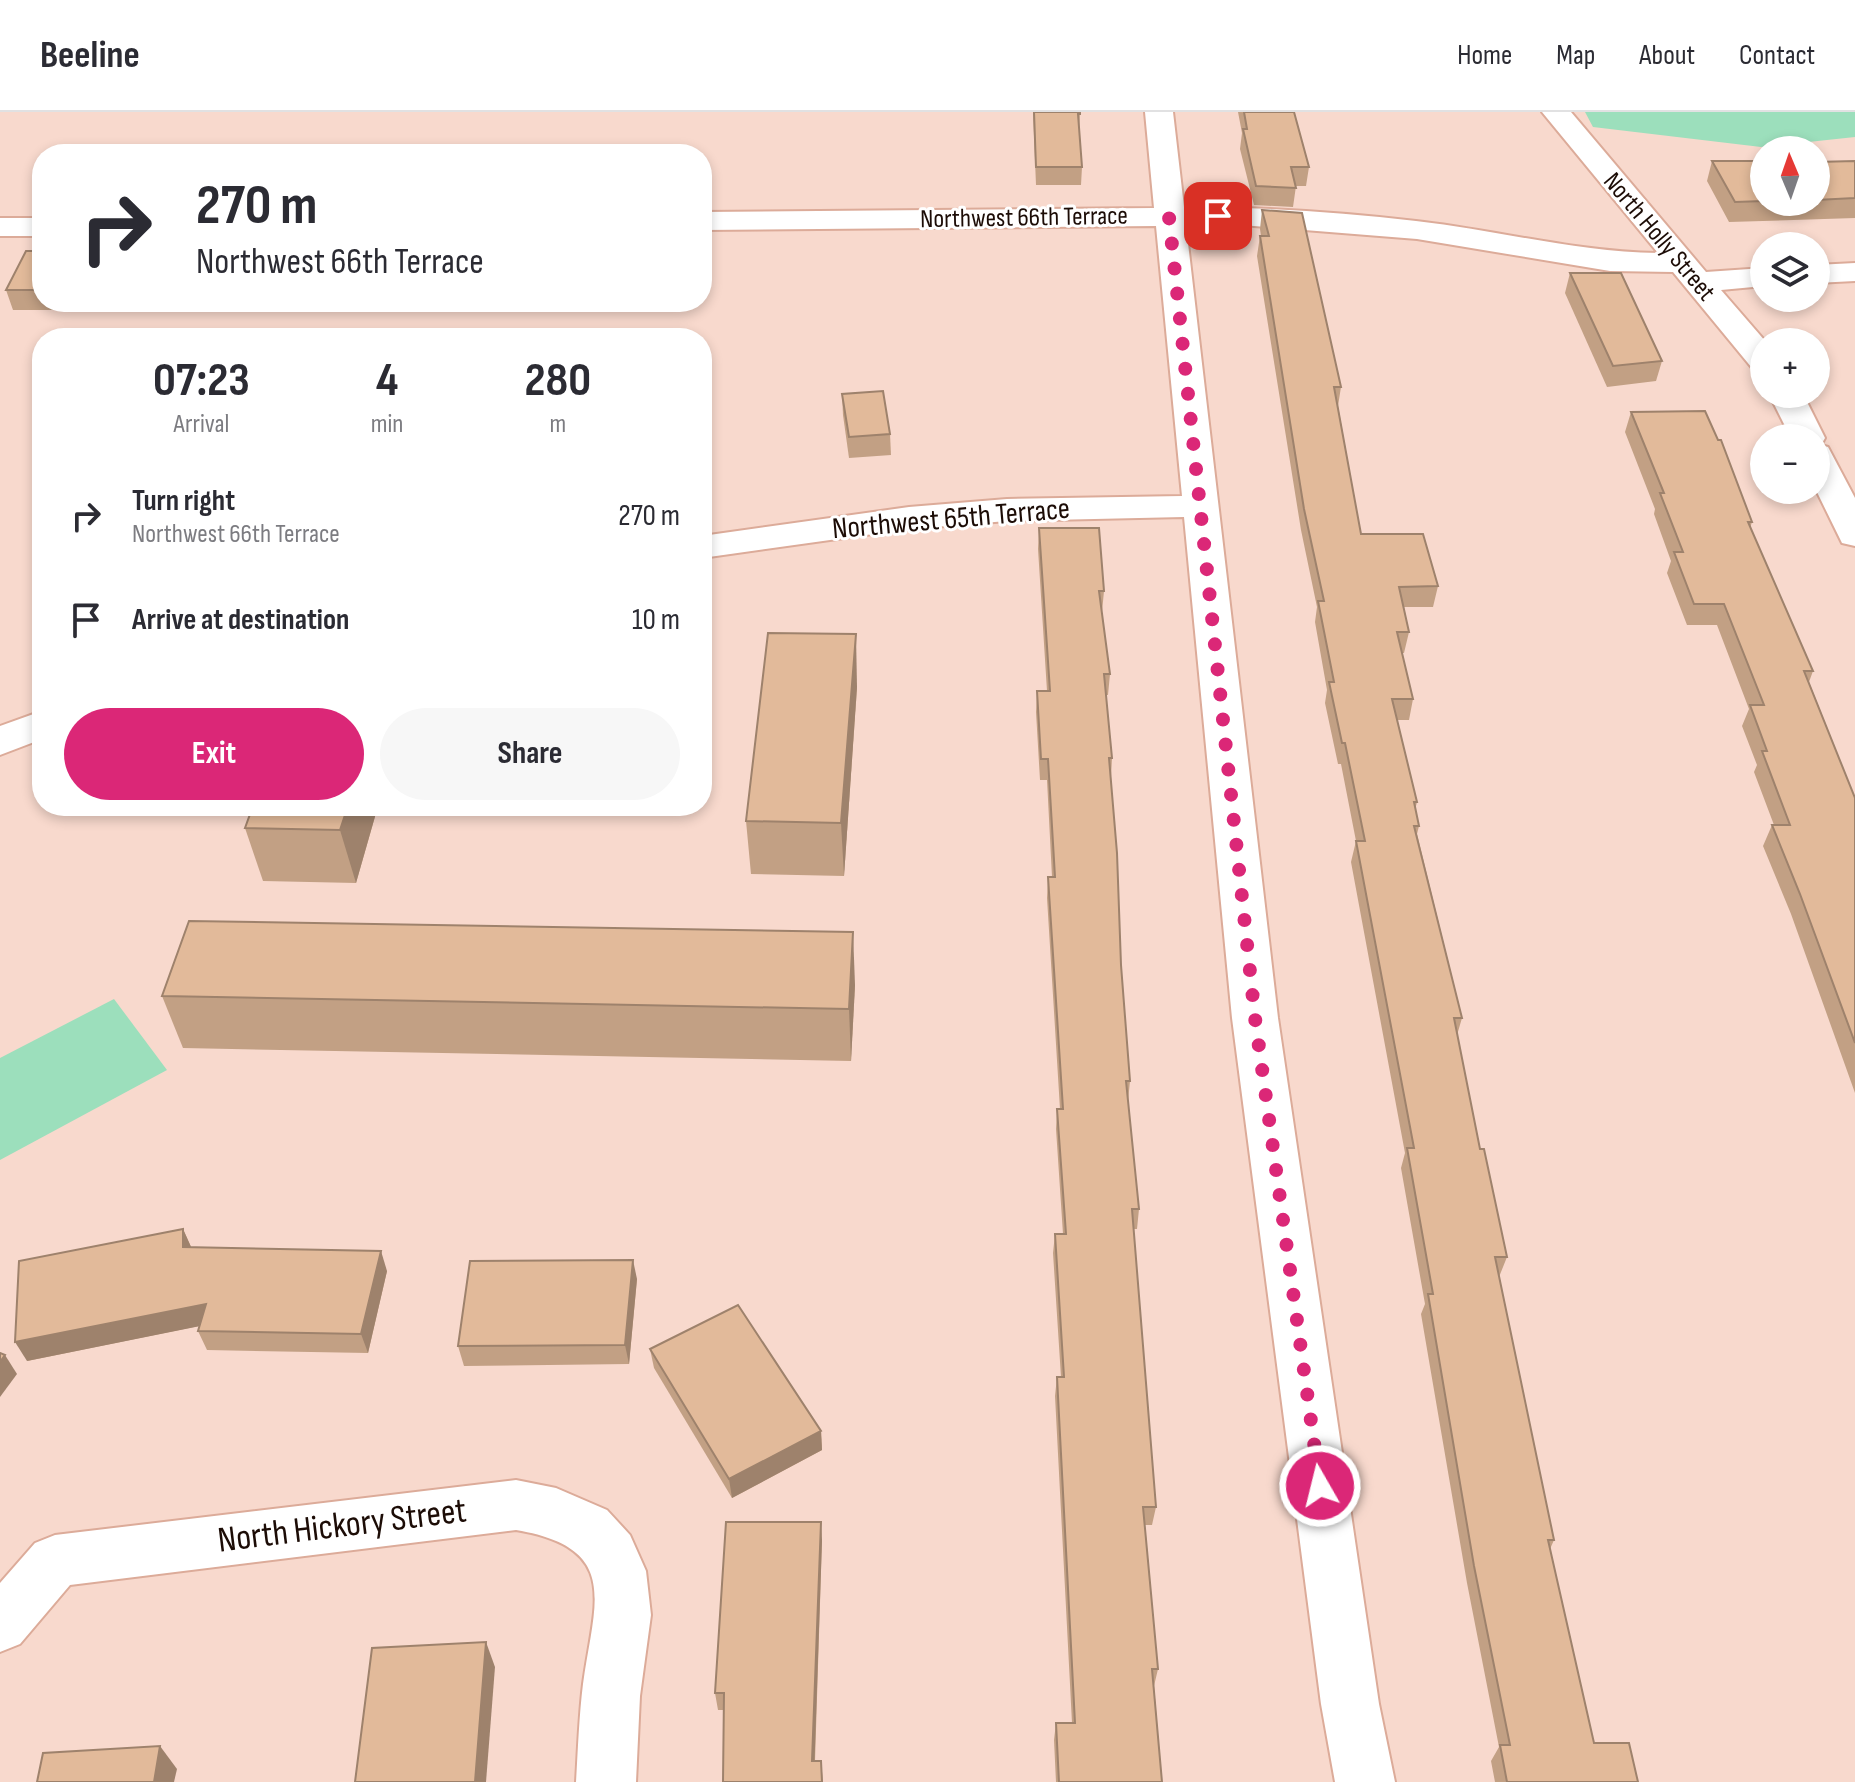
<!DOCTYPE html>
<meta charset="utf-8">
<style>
:root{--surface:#fff;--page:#f7f7f7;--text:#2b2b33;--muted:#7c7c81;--line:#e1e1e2;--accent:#db2777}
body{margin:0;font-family:"Sofia Sans Condensed",sans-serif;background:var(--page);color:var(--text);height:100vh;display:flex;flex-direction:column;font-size:30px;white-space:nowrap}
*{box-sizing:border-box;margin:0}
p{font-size:26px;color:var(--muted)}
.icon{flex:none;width:44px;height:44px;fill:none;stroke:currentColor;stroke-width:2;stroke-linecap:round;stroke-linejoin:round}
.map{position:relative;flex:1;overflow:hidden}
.sheet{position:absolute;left:32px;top:216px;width:680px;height:488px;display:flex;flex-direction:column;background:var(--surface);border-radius:32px;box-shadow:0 4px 12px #0003}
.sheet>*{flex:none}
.hud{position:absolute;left:32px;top:32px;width:680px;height:168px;border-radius:32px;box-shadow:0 4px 12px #0003;background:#fff;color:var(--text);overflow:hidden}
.needle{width:52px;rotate:358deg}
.tools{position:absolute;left:1750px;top:24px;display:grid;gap:16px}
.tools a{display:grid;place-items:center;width:80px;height:80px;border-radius:50%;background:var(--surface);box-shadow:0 4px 12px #0003;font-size:40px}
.pin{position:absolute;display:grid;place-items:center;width:68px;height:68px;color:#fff;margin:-34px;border-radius:16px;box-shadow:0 4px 12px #0006}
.me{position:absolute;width:88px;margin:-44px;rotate:352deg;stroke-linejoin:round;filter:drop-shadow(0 0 6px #0008)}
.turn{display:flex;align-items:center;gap:28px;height:168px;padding:0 32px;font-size:36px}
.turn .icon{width:104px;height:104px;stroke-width:2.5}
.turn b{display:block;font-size:56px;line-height:68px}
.eta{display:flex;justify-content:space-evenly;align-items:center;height:136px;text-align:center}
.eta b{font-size:48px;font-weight:700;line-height:56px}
.primary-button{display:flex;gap:16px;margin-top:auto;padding:16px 32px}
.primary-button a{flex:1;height:92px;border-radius:48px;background:var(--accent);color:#fff;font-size:32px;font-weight:700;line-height:92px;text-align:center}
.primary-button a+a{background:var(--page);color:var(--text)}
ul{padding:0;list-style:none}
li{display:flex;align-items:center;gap:24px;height:104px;padding:0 32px}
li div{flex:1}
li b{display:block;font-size:30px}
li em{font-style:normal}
header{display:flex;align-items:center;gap:48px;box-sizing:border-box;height:112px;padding:0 40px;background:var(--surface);border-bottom:2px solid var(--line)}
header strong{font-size:38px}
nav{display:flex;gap:44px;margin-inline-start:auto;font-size:28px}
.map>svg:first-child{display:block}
.green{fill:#9cdfbc}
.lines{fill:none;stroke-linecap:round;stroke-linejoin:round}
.street-casing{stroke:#dcab99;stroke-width:4}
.street{fill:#fff;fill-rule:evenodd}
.wall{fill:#c2a084}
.shaded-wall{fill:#9e826c}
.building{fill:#e2ba9a;stroke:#9e826c;stroke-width:2}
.route{stroke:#db2777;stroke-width:14;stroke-dasharray:0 25.2}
.labels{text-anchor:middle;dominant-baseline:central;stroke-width:6;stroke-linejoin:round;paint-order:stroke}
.far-street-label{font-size:26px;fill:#1c0c06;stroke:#fff}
.street-label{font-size:30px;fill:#1c0c06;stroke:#fff}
.near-street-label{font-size:36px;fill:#1c0c06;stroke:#fff}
</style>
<header>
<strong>Beeline</strong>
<nav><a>Home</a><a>Map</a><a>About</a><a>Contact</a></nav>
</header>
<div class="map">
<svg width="1855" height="1670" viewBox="0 0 1855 1670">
<rect width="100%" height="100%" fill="#f8d9cd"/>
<g class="green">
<polygon points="1585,0 1855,0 1855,25 1761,35 1593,15"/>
<polygon points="114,887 167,958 0,1048 0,946"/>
</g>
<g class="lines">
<g class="street-casing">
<g id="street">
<path d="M1145,0h28l11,95c77,0 155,5 232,14 81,9 160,31 242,32l-116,-141h29l135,160 58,-4v18l-43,4 45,52 -2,29 -12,-3 -79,-96 -63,-1 -193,-32 -175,-14 -56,1 92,792 101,686 16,78h-60l-14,-78 -89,-686 -48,-501 -177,4 -98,8 -207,29v-22l207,-29 98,-8 175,-3 -26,-270 -454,4v-18l452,-4z"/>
<rect x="0" y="106" width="42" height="18"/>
<polygon points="1855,151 1855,169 1816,171 1816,153"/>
<polygon points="1769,282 1803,282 1825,326 1821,333 1828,335 1855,386 1855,434 1842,431 1816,378 1816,326 1791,326"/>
<polygon points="42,599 42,627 0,643 0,614"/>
<path d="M516,1368l40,8 51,22 23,25 16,36 5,44 -11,81 -4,86h-60c2,-33 3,-66 7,-98 11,-81 39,-136 -67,-154l-446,55 -50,59 -20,8v-69l35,-40 20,-8z"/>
</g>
</g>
<use href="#street" class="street"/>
</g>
<g class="wall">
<polygon points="1033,0 1080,0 1079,20 1082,55 1081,73 1036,73"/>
<polygon points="1238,0 1294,0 1309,55 1306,74 1296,74 1293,95 1254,93 1240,37 1242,21"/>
<polygon points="1712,49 1764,52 1764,90 1816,90 1816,50 1855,49 1855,106 1729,110 1707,69"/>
<polygon points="1262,98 1341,275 1338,294 1361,422 1438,474 1433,495 1404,495 1409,520 1404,541 1402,541 1413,587 1409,608 1397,608 1417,690 1415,698 1419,714 1417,722 1462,906 1457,923 1480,1037 1507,1145 1499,1165 1554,1428 1550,1437 1594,1631 1638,1670 1495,1670 1491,1649 1499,1635 1467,1471 1421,1202 1425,1192 1401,1056 1405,1041 1351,750 1356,729 1341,652 1338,652 1325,591 1327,578 1315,510 1317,495 1301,418 1257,144 1260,124 1261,124 1260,117"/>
<polygon points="42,139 42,190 70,190 66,198 13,198 6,178"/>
<polygon points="1570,161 1662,249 1656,269 1607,275 1565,181"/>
<polygon points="842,282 890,322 891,343 849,346 843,303"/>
<polygon points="1631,300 1752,410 1750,416 1813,559 1809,570 1855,686 1855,981 1791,802 1763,734 1772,713 1774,713 1754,660 1757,653 1742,614 1749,597 1717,513 1687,513 1667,461 1671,449 1654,402 1655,397 1625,320"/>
<polygon points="1039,416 1104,479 1102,500 1110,562 1108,583 1106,583 1112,646 1111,665 1121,853 1130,969 1128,989 1139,1097 1137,1117 1133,1117 1156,1395 1152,1413 1145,1413 1158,1557 1154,1574 1162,1670 1056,1670 1054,1628 1056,1611 1072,1611 1055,1284 1057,1265 1061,1265 1053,1141 1055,1122 1063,1122 1056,1017 1057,997 1060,997 1047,786 1048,765 1052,765 1047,668 1040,668 1036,600 1037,579 1047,579 1038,437"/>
<polygon points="857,575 844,764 751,762 746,709"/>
<polygon points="253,694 378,694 356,771 263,769 245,716"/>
<polygon points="855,873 851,949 183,936 162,884"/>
<polygon points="183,1117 191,1135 387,1159 368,1241 207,1238 198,1219 199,1214 27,1249"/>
<polygon points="637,1167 629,1252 464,1254 458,1234"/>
<polygon points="650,1237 821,1319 822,1338 732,1386 654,1256"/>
<polygon points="822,1428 815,1649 821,1649 823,1670 723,1670 723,1598 718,1598 715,1581"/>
</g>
<g class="shaded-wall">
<polygon points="64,190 70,190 66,198"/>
<polygon points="856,522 857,575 844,764 841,711"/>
<polygon points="348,694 378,694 356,771 340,718"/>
<polygon points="853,820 855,873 851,949 849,897"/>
<polygon points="183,1117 192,1137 183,1135"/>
<polygon points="381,1139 387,1159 368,1241 361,1222"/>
<polygon points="633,1148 637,1167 629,1252 625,1233"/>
<polygon points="206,1192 215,1211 27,1249 15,1230"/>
<polygon points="5,1243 17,1262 0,1285 0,1250"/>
<polygon points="821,1319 822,1338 732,1386 729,1367"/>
<polygon points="821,1410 822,1428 814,1665 812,1649"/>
<polygon points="486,1530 495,1555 486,1670 475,1670"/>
<polygon points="160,1634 177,1657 174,1670 154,1670"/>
</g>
<g class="building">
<polygon points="1034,0 1080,0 1080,2 1078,2 1082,55 1036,55"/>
<polygon points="1244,0 1294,0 1309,55 1291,55 1296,76 1256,74 1243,17 1247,17"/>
<polygon points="1712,49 1756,49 1757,52 1764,52 1764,89 1735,90"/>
<polygon points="1855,49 1855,86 1816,88 1816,50"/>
<polygon points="1262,98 1302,101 1341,275 1334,275 1361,422 1423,422 1438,474 1399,475 1409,520 1397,520 1413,587 1392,587 1417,690 1414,690 1419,714 1414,714 1462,906 1454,906 1480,1037 1484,1037 1507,1145 1495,1145 1554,1428 1548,1428 1594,1631 1629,1631 1638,1670 1507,1670 1500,1633 1510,1633 1474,1454 1428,1182 1433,1182 1407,1036 1414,1036 1356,729 1365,729 1345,631 1342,631 1329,570 1334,570 1318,489 1324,489 1304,397 1260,124 1269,124"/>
<polygon points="26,139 42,139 42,178 6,178"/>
<polygon points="1570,161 1621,161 1662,249 1613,254"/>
<polygon points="883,279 890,322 849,325 842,282"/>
<polygon points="1705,299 1718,328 1721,328 1752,410 1748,410 1813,559 1804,559 1855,686 1855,931 1800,782 1772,713 1790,713 1762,639 1767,639 1750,593 1764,593 1724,492 1694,492 1674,440 1683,440 1660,381 1664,381 1631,300"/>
<polygon points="1039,416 1099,416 1104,479 1099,479 1110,562 1104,562 1112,646 1109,646 1117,741 1121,853 1130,969 1126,969 1139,1097 1132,1097 1156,1395 1143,1395 1158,1557 1152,1557 1162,1670 1059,1670 1056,1611 1075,1611 1057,1265 1064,1265 1055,1122 1066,1122 1057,997 1063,997 1048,765 1055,765 1048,647 1041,647 1037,579 1050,579"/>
<polygon points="768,521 856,522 841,711 746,709"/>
<polygon points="253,694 348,694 340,718 245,716"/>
<polygon points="189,809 853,820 849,897 162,884"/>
<polygon points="183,1117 183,1135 381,1139 361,1222 198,1219 206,1192 15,1230 19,1149"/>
<polygon points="633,1148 625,1233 458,1234 470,1149"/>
<polygon points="738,1193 821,1319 729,1367 650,1237"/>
<polygon points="0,1241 5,1243 0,1250"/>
<polygon points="726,1410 821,1410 812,1649 821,1649 822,1670 723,1670 724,1581 715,1581"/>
<polygon points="486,1530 475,1670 355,1670 372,1536"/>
<polygon points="160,1634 154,1670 37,1670 43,1641"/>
</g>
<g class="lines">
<polyline class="route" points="1218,104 1169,105 1255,906 1320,1374"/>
</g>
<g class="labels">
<g class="far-street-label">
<text transform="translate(1024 106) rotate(-1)">Northwest 66th Terrace</text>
<text transform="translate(1659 125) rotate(50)">North Holly Street</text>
</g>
<g class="street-label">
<text transform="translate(951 407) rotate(-5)">Northwest 65th Terrace</text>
</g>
<g class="near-street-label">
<text transform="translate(342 1414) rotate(-7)">North Hickory Street</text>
</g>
</g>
</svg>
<div class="tools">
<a><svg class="needle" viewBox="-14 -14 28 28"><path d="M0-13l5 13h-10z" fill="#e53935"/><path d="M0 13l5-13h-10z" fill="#7c7c81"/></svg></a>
<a><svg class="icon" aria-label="layers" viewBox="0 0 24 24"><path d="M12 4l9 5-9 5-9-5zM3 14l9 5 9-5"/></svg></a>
<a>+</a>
<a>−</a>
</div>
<div class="pin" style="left:1218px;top:104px;background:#d93025"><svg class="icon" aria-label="arrive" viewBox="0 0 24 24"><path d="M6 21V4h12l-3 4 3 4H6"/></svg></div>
<svg class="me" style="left:1320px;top:1374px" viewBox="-20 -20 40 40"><circle r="17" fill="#db2777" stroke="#fff" stroke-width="3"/><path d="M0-11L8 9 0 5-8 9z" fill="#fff"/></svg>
<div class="hud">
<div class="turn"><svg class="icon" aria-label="right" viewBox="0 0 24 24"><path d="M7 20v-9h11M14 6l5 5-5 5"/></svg><div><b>270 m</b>Northwest 66th Terrace</div></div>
</div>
<section class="sheet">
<div class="eta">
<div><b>07:23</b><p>Arrival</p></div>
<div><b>4</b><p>min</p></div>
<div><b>280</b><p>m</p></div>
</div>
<ul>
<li><svg class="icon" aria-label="right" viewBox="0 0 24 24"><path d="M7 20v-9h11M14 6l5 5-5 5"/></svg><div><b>Turn right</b><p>Northwest 66th Terrace</p></div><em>270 m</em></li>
<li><svg class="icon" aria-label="arrive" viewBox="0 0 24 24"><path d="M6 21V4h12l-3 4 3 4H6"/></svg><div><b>Arrive at destination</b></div><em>10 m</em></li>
</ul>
<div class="primary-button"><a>Exit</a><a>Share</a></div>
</section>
</div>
